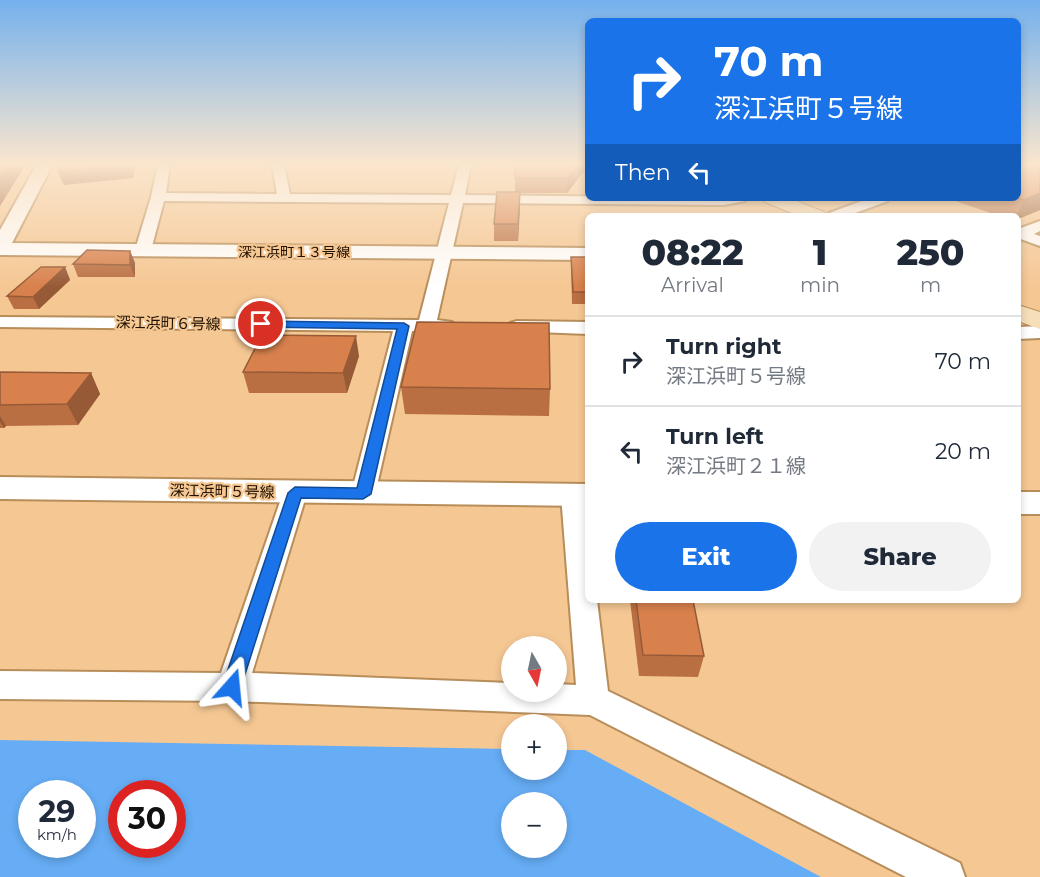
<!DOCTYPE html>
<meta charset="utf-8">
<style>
:root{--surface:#fff;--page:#f2f2f3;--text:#1f2937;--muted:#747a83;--line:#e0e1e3;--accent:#1a73e8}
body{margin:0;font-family:Montserrat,"Noto Sans JP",sans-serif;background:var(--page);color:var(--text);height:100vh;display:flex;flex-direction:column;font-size:22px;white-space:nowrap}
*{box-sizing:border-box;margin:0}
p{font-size:20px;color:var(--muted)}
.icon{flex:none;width:33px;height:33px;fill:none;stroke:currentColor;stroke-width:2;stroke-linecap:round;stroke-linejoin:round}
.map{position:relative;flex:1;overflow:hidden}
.details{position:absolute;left:585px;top:213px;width:436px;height:390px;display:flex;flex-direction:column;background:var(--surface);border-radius:9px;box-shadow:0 3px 9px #0003}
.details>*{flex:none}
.banner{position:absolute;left:585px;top:18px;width:436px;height:183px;border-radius:9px;box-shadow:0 3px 9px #0003;background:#1a73e8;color:#fff;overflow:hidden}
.needle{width:39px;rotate:171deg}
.controls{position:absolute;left:501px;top:636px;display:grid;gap:12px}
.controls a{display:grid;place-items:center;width:66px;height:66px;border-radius:50%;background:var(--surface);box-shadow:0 3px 9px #0003;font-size:30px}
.speed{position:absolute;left:18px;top:780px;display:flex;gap:12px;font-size:30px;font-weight:700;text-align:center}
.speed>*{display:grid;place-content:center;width:78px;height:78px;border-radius:50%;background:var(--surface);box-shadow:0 3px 9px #0003;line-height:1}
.speed small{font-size:15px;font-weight:400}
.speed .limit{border:9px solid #d22;background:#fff;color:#111}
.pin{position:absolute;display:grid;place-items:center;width:51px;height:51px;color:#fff;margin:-26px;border:3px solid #fff;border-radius:50%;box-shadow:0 2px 6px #0007}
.me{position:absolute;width:66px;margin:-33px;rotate:18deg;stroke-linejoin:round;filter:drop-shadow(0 0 4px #0008)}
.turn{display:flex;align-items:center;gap:21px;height:126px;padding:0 30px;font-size:27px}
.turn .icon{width:78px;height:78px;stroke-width:2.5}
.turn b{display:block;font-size:42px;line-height:51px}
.then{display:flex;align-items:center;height:57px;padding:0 30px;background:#0003;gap:12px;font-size:22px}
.eta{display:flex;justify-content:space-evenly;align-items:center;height:102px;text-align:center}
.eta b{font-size:36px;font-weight:800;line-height:42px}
.primary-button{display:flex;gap:12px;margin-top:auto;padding:12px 30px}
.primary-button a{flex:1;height:69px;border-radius:36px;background:var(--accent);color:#fff;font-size:24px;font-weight:800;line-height:69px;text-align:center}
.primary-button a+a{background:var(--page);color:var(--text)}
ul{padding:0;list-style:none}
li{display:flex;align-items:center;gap:18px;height:90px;padding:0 30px;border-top:2px solid var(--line)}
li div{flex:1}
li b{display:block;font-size:22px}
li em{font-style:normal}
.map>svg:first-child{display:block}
.water{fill:#66adf5;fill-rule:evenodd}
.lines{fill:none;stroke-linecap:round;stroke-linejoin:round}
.minor-casing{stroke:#b78d5a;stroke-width:4}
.tertiary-casing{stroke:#b78d5a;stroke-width:4}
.secondary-casing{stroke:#b78d5a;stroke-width:2}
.minor{fill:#fff;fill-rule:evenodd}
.tertiary{fill:#fff;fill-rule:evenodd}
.secondary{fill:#f6deb8;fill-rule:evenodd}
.wall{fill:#ba6f42}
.shaded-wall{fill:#975a36}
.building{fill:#d8814d;stroke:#975a36;stroke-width:1.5}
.route{fill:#1a73e8;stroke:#114b97;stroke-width:1.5}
.labels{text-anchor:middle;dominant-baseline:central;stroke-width:4.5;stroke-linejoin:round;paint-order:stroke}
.far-street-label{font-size:14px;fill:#201000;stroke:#f5c793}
.street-label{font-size:15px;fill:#201000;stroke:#f5c793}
</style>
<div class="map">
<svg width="1040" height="877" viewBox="0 0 1040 877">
<rect width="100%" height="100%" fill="#f5c793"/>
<path class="water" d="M0,740l511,9 1,21h44l1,-20h28l236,127h-821zM32,794h50v50h-50zM122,794h50v50h-50zM512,802h44v46h-44z"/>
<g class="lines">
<g class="minor-casing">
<g id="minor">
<polygon points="158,164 170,164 166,193 277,194 272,164 284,164 290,194 451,195 459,164 471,164 465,195 747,198 745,201 724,205 463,203 437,320 452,322 454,326 452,330 412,331 375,494 372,500 363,503 354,500 351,494 393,331 0,327 0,317 419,320 449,203 164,201 151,250 143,255 135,250 151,197"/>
<polygon points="870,198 890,198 888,201 847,216 827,216 829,213"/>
<polygon points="1040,221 1040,231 1034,234 1040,236 1040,246 1018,238 1018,229"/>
<polygon points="517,321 588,322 588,334 510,331 508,327 510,323"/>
<polygon points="1040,326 1040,338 1018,339 1018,327"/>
<path d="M295,484l9,3 3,6 -55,180 260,10v9h44v-8l20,1 -15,-190 3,-6 9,-3 9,3c12,20 6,85 6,111h9l11,91 352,172 5,14h-59l-316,-162 -358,-14 -232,-2v-28l221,2 62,-180 3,-6z"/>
</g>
</g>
<g class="tertiary-casing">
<g id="tertiary">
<polygon points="37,164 53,164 12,243 588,248 588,260 0,255 0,230"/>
<polygon points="0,477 588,484 588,506 0,499"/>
<rect x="1018" y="492" width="22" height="22"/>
</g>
</g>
<g class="secondary-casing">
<g id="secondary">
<polygon points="762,198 789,198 824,212 827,216 799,216 765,202"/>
<polygon points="1018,305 1040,312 1040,329 1018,321"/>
</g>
</g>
<use href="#minor" class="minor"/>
<use href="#tertiary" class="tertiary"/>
<use href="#secondary" class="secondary"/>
</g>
<g class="wall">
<polygon points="515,164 588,164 567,193 520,193 518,241 494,241 494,224 515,192"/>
<polygon points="1040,164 1040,210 1018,219 1018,216 999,216 947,198 1018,198"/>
<polygon points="130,251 135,263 135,277 78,277 73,264"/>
<polygon points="571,257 588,257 588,304 572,304"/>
<polygon points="65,267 70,280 39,309 14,309 7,296"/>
<polygon points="359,356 347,393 249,393 243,372"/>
<polygon points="0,372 91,373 100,394 78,425 6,426 4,428 0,428"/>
<polygon points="401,387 550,389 549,416 405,414"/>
<polygon points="630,600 693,600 704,656 698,677 639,676"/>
</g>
<g class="shaded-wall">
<polygon points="9,164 26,164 0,206 0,178"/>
<polygon points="128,164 136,164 133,178 64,185 58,172"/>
<polygon points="579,164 588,164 588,166 567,193 568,178"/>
<polygon points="520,192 520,209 518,241 518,224"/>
<polygon points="1040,193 1040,210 1018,219 1018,216 1017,216 1024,200"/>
<polygon points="130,251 135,263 135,277 130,265"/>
<polygon points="65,267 70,280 39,309 33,297"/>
<polygon points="356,336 359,356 347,393 343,373"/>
<polygon points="91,373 100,394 78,425 67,404"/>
<polygon points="0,416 6,426 4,428 0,422"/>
</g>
<g class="building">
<polygon points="0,164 9,164 0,178"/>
<polygon points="62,164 128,164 128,165 58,172"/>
<polygon points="515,164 579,164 568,178 515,178"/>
<polygon points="1018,164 1040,164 1040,193 1024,200 1018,198"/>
<polygon points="497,192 520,192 518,224 494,224"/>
<polygon points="87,250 130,251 130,265 73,264"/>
<polygon points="571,257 588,257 588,292 573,292"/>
<polygon points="41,267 65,267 33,297 7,296"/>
<polygon points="417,322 549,323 550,389 401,387"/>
<polygon points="262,335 356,336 343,373 243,372"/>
<polygon points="0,372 91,373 67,404 0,405"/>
<polygon points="636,600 693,600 704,656 643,655"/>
</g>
<linearGradient id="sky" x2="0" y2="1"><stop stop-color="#74b1ed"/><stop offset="0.57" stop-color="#fae6ce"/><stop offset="1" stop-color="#fae6ce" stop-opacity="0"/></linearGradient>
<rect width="1040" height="287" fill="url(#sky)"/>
<polygon class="route" points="261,321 404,323 409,326 371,494 363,499 301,498 241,687 239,693 232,696 225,693 222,687 288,493 295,487 357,488 397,329 257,327 257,322"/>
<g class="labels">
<g class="far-street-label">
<text x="294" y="252">深江浜町１３号線</text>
</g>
<g class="street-label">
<text transform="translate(168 323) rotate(1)">深江浜町６号線</text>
<text transform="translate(222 491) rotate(1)">深江浜町５号線</text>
</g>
</g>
</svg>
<div class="controls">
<a><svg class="needle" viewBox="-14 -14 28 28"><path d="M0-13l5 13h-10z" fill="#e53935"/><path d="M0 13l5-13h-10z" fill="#747a83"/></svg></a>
<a>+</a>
<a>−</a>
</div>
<div class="speed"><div>29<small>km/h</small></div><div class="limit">30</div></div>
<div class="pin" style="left:261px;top:324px;background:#d93025"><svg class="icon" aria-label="arrive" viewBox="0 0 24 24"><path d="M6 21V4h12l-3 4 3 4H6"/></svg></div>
<svg class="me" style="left:232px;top:687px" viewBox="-20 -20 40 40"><path d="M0-17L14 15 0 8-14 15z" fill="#1a73e8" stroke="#fff" stroke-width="4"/></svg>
<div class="banner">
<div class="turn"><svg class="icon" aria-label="right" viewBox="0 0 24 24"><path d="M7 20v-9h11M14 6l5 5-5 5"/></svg><div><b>70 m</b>深江浜町５号線</div></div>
<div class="then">Then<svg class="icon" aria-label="left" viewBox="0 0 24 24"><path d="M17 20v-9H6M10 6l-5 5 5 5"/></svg></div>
</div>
<section class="details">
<div class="eta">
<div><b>08:22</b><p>Arrival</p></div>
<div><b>1</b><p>min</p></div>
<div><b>250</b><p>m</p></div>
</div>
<ul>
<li><svg class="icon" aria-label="right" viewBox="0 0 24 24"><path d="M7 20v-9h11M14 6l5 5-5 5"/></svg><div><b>Turn right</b><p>深江浜町５号線</p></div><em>70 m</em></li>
<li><svg class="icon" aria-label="left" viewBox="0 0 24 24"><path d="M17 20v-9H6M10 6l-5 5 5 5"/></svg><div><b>Turn left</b><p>深江浜町２１線</p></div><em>20 m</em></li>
</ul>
<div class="primary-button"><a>Exit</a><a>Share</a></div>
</section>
</div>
